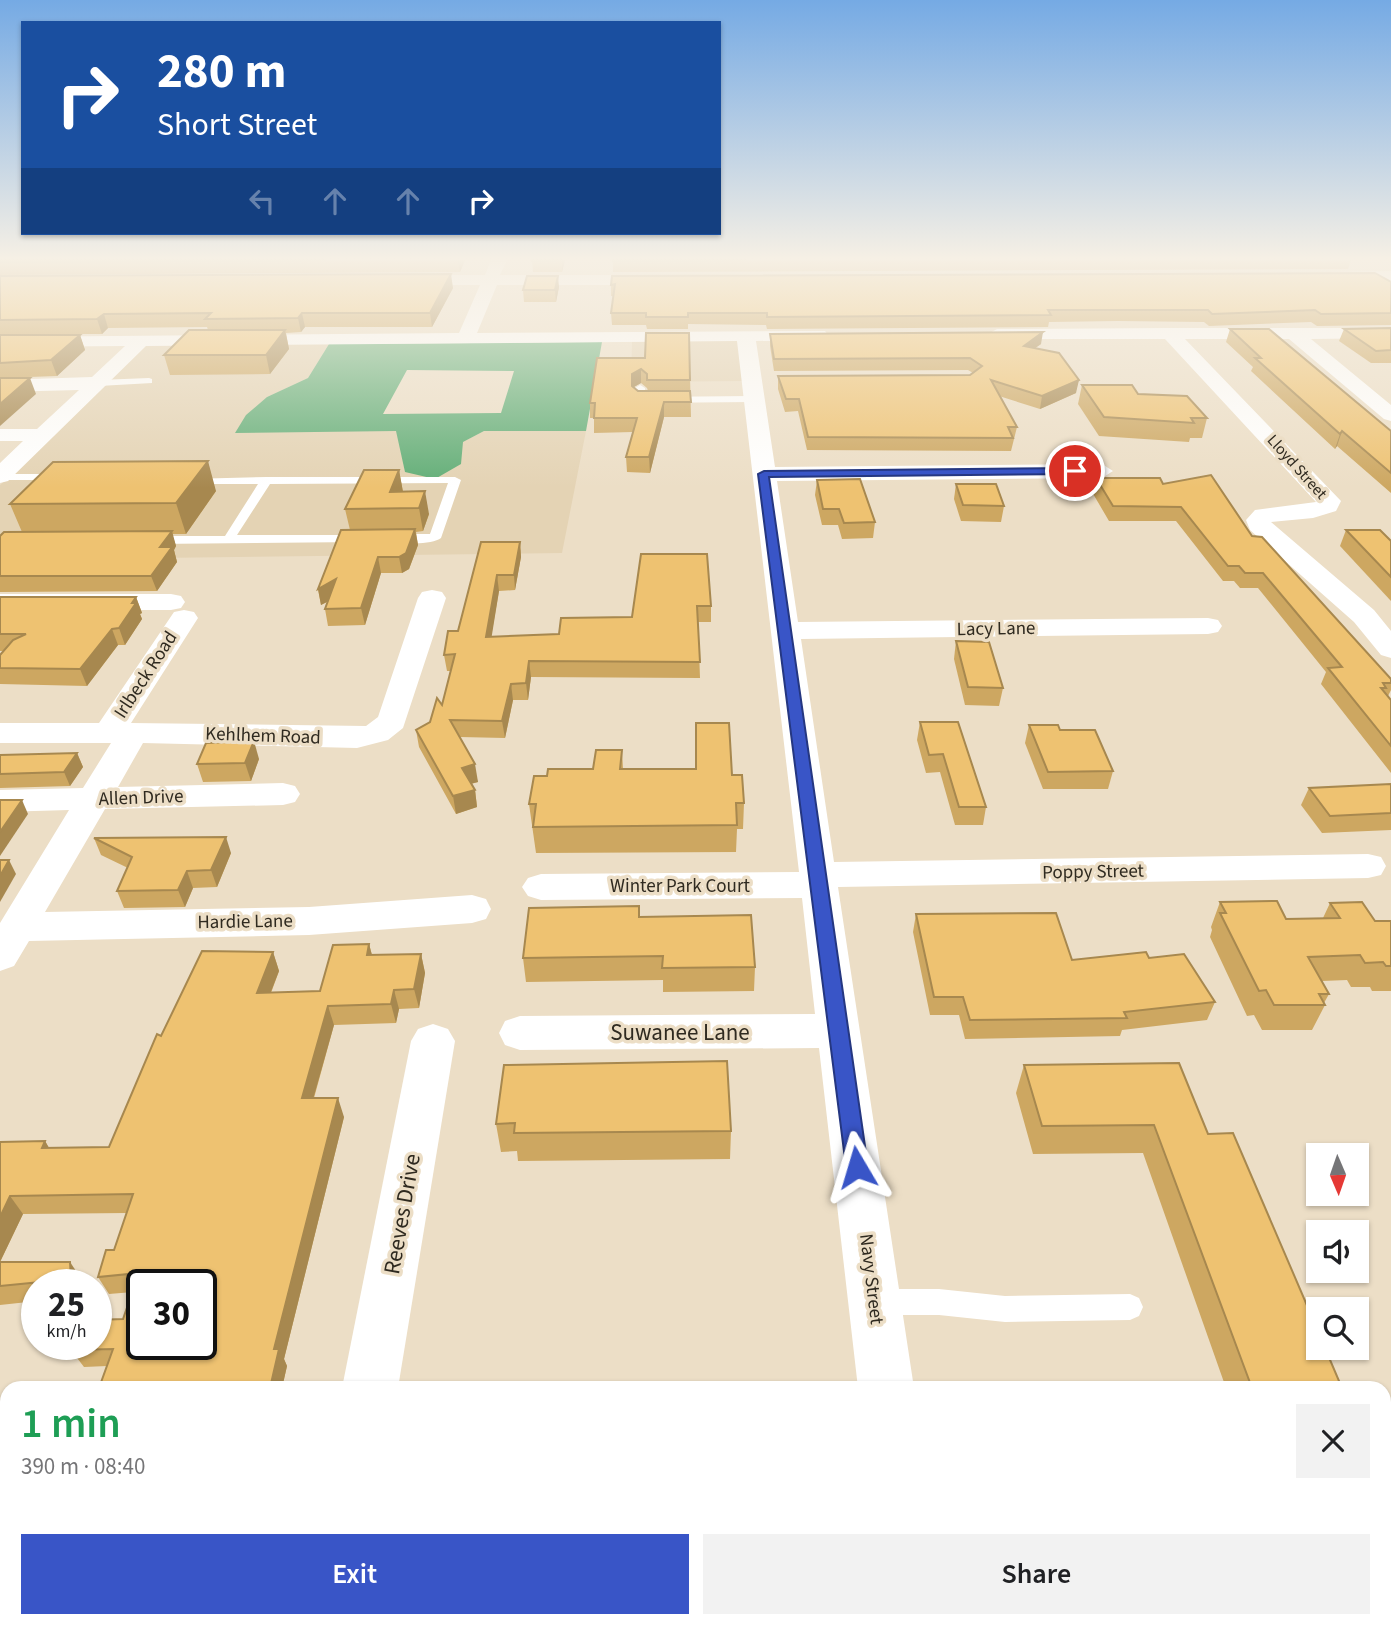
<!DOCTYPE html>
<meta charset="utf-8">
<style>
:root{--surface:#fff;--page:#f2f2f2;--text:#202124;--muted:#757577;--accent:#3955c7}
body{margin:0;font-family:"Source Sans 3",sans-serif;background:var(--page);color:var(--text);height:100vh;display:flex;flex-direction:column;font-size:26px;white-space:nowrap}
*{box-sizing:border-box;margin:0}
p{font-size:23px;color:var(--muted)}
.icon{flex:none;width:38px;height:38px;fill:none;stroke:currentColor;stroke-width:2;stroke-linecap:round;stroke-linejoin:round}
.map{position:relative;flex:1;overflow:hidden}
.drawer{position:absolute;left:0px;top:1381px;width:1391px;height:247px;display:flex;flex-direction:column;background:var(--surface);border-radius:21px 21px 0 0;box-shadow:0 2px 5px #0004}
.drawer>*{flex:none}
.top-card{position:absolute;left:21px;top:21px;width:700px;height:214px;border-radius:0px;box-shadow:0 2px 5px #0004;background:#1a4fa0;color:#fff;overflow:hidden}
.needle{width:46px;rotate:178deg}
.tools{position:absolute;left:1306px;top:1143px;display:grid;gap:14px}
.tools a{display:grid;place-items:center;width:63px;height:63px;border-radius:0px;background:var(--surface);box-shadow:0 2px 5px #0004;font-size:35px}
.speed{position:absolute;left:21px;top:1269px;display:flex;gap:14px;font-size:35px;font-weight:700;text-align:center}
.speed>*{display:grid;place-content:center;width:91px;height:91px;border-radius:50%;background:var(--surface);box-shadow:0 2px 5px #0004;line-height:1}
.speed small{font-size:18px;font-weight:400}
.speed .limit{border:4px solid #111;border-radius:10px;background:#fff;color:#111}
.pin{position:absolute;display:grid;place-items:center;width:60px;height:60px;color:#fff;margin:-30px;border:4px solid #fff;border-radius:50%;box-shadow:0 2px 7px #0007}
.me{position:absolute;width:77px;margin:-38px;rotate:353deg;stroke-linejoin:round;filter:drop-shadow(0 0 5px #0008)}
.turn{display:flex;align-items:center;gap:24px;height:147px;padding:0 21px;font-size:32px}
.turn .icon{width:91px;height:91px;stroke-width:2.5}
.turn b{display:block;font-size:49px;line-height:60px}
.lanes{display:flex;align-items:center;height:66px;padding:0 21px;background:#0003;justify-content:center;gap:35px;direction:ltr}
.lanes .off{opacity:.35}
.round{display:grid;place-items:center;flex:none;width:74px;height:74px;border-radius:0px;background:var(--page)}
.overview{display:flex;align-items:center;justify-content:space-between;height:119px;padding:0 21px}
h1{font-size:42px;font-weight:600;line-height:52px;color:#1e9e55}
.cta{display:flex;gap:14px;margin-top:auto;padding:14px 21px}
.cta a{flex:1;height:80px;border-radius:0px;background:var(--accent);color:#fff;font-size:28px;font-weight:600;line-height:80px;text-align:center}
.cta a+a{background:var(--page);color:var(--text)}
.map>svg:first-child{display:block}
.built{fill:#e4d3b4}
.forest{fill:#62ae77;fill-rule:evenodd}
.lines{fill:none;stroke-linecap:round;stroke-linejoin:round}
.lane{fill:#fff;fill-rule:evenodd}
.street{fill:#fff;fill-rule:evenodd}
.wall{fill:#cda761;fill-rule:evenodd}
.shaded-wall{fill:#a7884f}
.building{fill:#eec271;stroke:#a7884f;stroke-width:2;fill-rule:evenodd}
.route{fill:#3955c7;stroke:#253781;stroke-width:2}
.labels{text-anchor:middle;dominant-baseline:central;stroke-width:7;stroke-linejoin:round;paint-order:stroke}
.far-street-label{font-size:16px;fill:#2f2a20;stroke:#ecdec6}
.street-label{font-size:19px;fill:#2f2a20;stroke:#ecdec6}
.near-street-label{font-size:23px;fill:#2f2a20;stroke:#ecdec6}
</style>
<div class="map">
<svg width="1391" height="1627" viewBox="0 0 1391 1627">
<rect width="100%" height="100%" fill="#ecdec6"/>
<g class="built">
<polygon points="738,340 743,381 631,382 632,342"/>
<polygon points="146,344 329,344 308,378 267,397 329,431 397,431 405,472 484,431 586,431 562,553 0,560 0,485"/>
</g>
<path class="forest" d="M602,342l-16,89h-102l-21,11 -2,22 -26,15 -30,-7 -9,-41 -161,2 11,-18 21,-18 41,-19 21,-34zM407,370l107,1 -13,42 -118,1z"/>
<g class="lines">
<g class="lane">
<polygon points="149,378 152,379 152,383 99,386 94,383 99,380"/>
<polygon points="640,385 645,388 645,397 753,396 758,399 753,402 640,403 635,400 635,388"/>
<polygon points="0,474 59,474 65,477 59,480 0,480"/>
<path d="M267,477h188l6,3 -20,58c-9,7 -43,7 -52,0l6,-4h35l18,-51 -178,1 -33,51h127l2,3 -6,4 -207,2 -6,-4 6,-4h72l33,-52h-66l-4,-1v-4z"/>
<polygon points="878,1289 939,1289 1005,1296 1130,1294 1139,1298 1143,1307 1139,1316 1130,1320 1005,1322 939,1315 878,1315 869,1311 865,1302 869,1293"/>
</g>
<g class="street">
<polygon points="491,260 507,260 500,275 658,275 666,280 658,285 497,285 477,333 825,331 828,335 819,340 756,341 775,467 1102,464 1113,471 1102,478 777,481 798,622 1208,618 1218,620 1222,626 1218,632 1208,634 801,639 834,862 1368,854 1381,857 1386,866 1381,875 1368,878 838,887 914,1388 858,1388 819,1048 520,1050 505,1045 499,1033 505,1021 520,1016 815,1014 802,898 541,900 528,896 522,887 528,878 541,874 799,872 737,341 146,346 8,481 0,483 0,463 23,441 0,441 0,429 37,429 79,390 0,392 0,380 92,377 125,346 0,347 0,337 459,333 480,285 406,285 398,280 406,275 485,275"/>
<polygon points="1391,271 1391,281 1333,282 1325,277 1333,272"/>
<polygon points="1169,328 1391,328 1391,338 1311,339 1391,405 1391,421 1384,419 1289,339 1185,339 1341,501 1336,511 1313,518 1271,522 1374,610 1391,631 1391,658 1381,655 1354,622 1250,530 1246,520 1255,510 1316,502 1165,339 997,339 988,334 997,329"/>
<polygon points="432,590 442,592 446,598 403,728 388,740 357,748 143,743 118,787 283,783 295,786 300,794 295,802 283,805 105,809 45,912 309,907 472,895 486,899 491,909 486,919 472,923 309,935 29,941 14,966 0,971 0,923 69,810 0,812 0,790 83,788 111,743 0,743 0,723 99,723 174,612 184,610 194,612 198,618 131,723 366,726 378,717 418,598 422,592"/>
<polygon points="0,594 171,594 181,596 185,602 181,608 171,610 0,610"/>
<polygon points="433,1024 448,1029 455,1041 398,1388 342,1388 411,1041 418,1029"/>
<polygon points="295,1620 359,1620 358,1627 294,1627"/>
<polygon points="884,1620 948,1620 949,1627 885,1627"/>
</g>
</g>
<g class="wall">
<polygon points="0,260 465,260 460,272 0,275"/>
<polygon points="532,260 565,260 562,272 533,272"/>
<polygon points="613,260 1351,260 1348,269 613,272"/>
<polygon points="0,276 453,288 432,327 305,327 301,332 286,333 289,349 270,374 170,375 164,355 208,330 207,327 108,328 102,334 0,334"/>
<polygon points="1391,282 1391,325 1317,326 1311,322 1209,326 1204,322 1118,321 1049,322 1048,327 767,329 766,325 688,324 688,329 647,329 646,325 612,325 611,313 613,296 611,296 611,285"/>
<polygon points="559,287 556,302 524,302 523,290"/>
<polygon points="1391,328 1391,363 1371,363 1339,341 1344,329"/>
<polygon points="1230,329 1391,431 1391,493 1337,446 1335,449 1251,371 1253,367 1226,342"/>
<path d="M689,333l2,84h-27l-14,56 -23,-1 -1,-15 7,-25 -39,1v-15h-4v-15l55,-45zM641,383l6,5 1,3h-10l-4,-4z"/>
<polygon points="770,334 1041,344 1035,348 1076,393 1040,409 999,396 1017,427 1011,451 807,450 798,411 785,412 778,389 778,376 970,375 973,373 968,370 774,371 770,346"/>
<polygon points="0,335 80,335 85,350 57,376 0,378"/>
<polygon points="1082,385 1138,394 1207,418 1202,438 1190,438 1189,442 1099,436 1078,404"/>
<polygon points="399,470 403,492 429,514 423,531 416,532 418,545 409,569 402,573 381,573 365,625 328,626 325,609 327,602 321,605 318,589 350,530 345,509"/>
<polygon points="1096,478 1163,484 1252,536 1391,679 1391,690 1388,696 1391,700 1391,773 1321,684 1326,672 1258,588 1240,588 1234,581 1223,581 1176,521 1109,521 1092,492"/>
<polygon points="817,480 875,522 873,538 842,539 838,525 822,525 815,495"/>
<polygon points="956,484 1004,506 1001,522 961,521 954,499"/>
<polygon points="216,491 186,534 172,534 176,546 174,550 177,562 157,591 0,592 0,536 22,532 10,504"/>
<polygon points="1346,530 1391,541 1391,601 1340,546"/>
<polygon points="520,542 521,557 515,590 499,591 491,637 559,634 632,617 641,554 711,606 711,622 698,622 700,678 531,677 528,700 513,700 505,738 460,737 478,782 471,784 475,790 477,807 456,814 419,747 416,730 430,722 442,705 451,671 447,671 444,655 458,631"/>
<polygon points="0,597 136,597 142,613 140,614 142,619 125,645 118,645 87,686 0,684 0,655 4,651 0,651"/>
<polygon points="956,641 1003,688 999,706 965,705 954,659"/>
<polygon points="920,722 986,807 983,825 955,825 940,772 926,773 917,740"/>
<polygon points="1029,725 1060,730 1113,771 1108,789 1043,789 1025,743"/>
<polygon points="622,750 623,769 732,775 744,803 743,829 737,829 736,852 536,853 529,804 547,776 593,769"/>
<polygon points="77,753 83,767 70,786 0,788 0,755"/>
<polygon points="259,759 251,781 203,782 197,764"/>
<polygon points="1391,784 1391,830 1322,833 1301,805 1309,788"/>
<polygon points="94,838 231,853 217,887 193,888 185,907 124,908 117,891 128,868 101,855"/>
<polygon points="1220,902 1286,919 1323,918 1330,903 1375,921 1391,921 1391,991 1372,991 1370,987 1351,987 1347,980 1322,981 1329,994 1324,1003 1325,1005 1312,1030 1262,1030 1254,1015 1247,1016 1210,937 1212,930 1211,927"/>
<polygon points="639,906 640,917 755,967 754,991 663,992 663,980 526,982 523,958"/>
<polygon points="916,914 1072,960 1149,958 1215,1002 1207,1020 1122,1030 1120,1036 965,1039 959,1015 930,1015 913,932"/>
<polygon points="369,944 372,955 421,954 425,973 419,1008 399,1009 396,1023 334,1025 314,1098 344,1117 284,1359 287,1366 282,1388 99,1388 107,1366 84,1367 71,1350 123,1319 133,1292 109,1294 98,1277 114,1250 127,1213 23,1214 0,1262 82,1280 82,1284 37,1284 37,1301 0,1305 0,1142 45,1141 49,1148 109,1147 161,1036 273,952 279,971 271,993 320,991"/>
<polygon points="504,1065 731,1131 730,1159 518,1161 517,1151 501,1152 496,1124"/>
<polygon points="1024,1065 1208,1134 1342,1388 1226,1388 1143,1153 1033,1154 1016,1093"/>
<polygon points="1384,1553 1391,1569 1391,1571 1384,1577"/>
<polygon points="380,1620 536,1620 536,1627 384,1627"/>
</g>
<g class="shaded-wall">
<polygon points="458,260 465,260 460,272"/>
<polygon points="562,260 565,260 562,272"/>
<polygon points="451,274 453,288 432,327 430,313"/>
<polygon points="558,276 559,287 556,302 555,290"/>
<polygon points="302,313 305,327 301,332 298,318"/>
<polygon points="104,314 108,328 102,334 97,319"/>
<polygon points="285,330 289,349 270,374 266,355"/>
<polygon points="1043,332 1041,344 1021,358 1024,346"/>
<polygon points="80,335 85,350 57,376 51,360"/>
<polygon points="641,369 641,383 632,388 632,374"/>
<polygon points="30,378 36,394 0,426 0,404"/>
<polygon points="1079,380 1076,393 1040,409 1042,396"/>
<polygon points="664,402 664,417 650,473 649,457"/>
<polygon points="1342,431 1337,446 1335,449 1340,434"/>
<polygon points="208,461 216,491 186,534 176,503"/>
<polygon points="399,470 403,492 390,492"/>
<polygon points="425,491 429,514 423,531 419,508"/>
<polygon points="415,529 418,545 409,569 402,573 399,557"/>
<polygon points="172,531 176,546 174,550 177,562 157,591 151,576 160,547"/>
<polygon points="520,542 521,557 515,590 514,575"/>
<polygon points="378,557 381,573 365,625 361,608"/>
<polygon points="497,575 499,591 489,653 486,637"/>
<polygon points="336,579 340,595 321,605 318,589"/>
<polygon points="136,597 142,613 140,614 142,619 125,645 119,628 132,603"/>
<polygon points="112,629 118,645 87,686 80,669"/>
<polygon points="529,661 531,677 528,700 526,683"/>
<polygon points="511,684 513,700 505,738 502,721"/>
<polygon points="254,741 259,759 251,781 245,763"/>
<polygon points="77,753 83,767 70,786 64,772"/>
<polygon points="475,764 478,782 465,785 462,768"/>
<polygon points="475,790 477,807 456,814 453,796"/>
<polygon points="22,800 28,814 0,856 0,832"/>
<polygon points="226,837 231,853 217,887 211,870"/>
<polygon points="9,860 16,874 0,902 0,876"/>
<polygon points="187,871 193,888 185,907 178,890"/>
<polygon points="369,944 374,963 367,955"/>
<polygon points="273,952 279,971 263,1012 257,993"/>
<polygon points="421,954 425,973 419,1008 414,989"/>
<polygon points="394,990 399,1009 396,1023 391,1004"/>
<polygon points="328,1006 334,1025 308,1117 302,1098"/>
<polygon points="338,1098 344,1117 284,1359 287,1366 282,1388 270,1388 274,1349"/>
<polygon points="45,1141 56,1160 42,1148"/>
<polygon points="10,1196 23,1214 0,1262 0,1217"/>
<polygon points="70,1262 82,1280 82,1284 74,1284 71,1279"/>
<polygon points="207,1620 218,1620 221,1624 220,1627 205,1627"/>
</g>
<g class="building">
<polygon points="0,260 326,260 0,262"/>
<polygon points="532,260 562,260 532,261"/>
<polygon points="613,260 746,260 613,261"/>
<polygon points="1375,273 1391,282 1391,313 1321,314 1315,310 1212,314 1208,310 1048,310 1051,315 767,317 767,313 688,313 688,317 646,317 646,313 611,313 615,284 611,285 612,276"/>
<polygon points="451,274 430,313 302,313 298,318 205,319 211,313 104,314 97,319 0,320 0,276"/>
<polygon points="527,276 558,276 555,290 523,290"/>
<polygon points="1391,328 1391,350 1376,351 1344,329"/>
<polygon points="1230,329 1269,329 1391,431 1391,473 1342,431 1340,434 1255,358 1261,358"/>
<polygon points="189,330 285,330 266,355 164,355"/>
<polygon points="1043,332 1024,346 1059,353 1079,380 1042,396 991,380 1017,427 1008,427 1013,438 808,437 799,399 786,399 778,376 970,375 982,366 970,358 774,359 770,334"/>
<polygon points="646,333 689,333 690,380 647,380 647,374 641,369 632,374 632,386 638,391 690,391 691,402 664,402 649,457 626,457 637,418 594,418 595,403 590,403 597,358 645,358"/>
<polygon points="0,335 80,335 51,360 0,363"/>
<polygon points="0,378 30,378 0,404"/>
<polygon points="1082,385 1132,385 1138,394 1187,396 1207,418 1191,418 1194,423 1104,417"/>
<polygon points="208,461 176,503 10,504 53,462"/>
<polygon points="364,470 399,470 390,492 425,491 419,508 345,509"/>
<polygon points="1211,475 1252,536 1262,537 1391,679 1391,683 1383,683 1386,688 1381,688 1391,700 1391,746 1328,668 1342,667 1263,573 1245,573 1239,566 1228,566 1181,507 1113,506 1096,478 1160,478 1163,484"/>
<polygon points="860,479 875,522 844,523 839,509 823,509 817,480"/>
<polygon points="956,484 996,484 1004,506 963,505"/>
<polygon points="415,529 406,553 399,557 378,557 361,608 325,609 336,579 318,589 341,530"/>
<polygon points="1346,530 1380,530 1391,541 1391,577"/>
<polygon points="172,531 160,547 172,547 151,576 0,576 0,536 4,532"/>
<polygon points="481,542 520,542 514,575 497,575 486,637 559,634 561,618 632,617 641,554 707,554 711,606 697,606 700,662 529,661 526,683 511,684 502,721 450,720 475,764 462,768 475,790 453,796 416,730 430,722 437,698 442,705 455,654 444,655 448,631 458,631"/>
<polygon points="0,597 136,597 132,603 136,603 119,628 112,629 80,669 0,668 0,655 13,640 26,634 0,634"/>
<polygon points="956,641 989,642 1003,688 968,687"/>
<polygon points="920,722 958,722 986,807 959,807 943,754 929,755"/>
<polygon points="696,723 729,723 732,775 742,775 744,803 736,803 737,825 533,827 536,804 529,804 534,776 547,776 548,769 593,769 596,750 622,750 620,769 696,769"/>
<polygon points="1029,725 1058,725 1060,730 1095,730 1113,771 1048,772"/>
<polygon points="254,741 245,763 197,764 206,743"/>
<polygon points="77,753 64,772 0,774 0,755"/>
<polygon points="1391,784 1391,813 1330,816 1309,788"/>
<polygon points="0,800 22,800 0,832"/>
<polygon points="226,837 211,870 187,871 178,890 117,891 132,857 94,838"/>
<polygon points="0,860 9,860 0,876"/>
<polygon points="1277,901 1286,919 1340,918 1330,903 1362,902 1375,921 1391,921 1391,966 1386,966 1383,962 1365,963 1360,955 1308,957 1329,994 1319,994 1325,1005 1274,1005 1266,990 1259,991 1220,913 1226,913 1220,902"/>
<polygon points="639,906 639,917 751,915 755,967 662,968 663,956 523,958 529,908"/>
<polygon points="1056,913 1072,960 1146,952 1149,958 1184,954 1215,1002 1124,1012 1127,1018 970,1020 963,997 934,997 916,914"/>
<path d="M369,944l-2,11 54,-1 -7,35 -20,1 -3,14 -63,2 -26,92h36l-64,251h5l-9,39h-171l14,-39 -42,1 3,-6h22v-24l27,-1 16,-46 -41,4 8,-27h8l19,-56 -123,2 -10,21v-75l45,-1 -3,7 67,-1 48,-113 4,2 41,-85 71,1 -16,41 63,-2 13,-46zM142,1284h59v60h-59z"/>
<polygon points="727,1061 731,1131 514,1133 515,1123 496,1124 504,1065"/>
<polygon points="1179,1063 1208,1134 1233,1133 1318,1331 1318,1348 1325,1348 1342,1388 1252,1388 1154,1125 1042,1126 1024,1065"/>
<polygon points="0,1262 70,1262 71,1279 0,1286"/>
<polygon points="1384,1553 1391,1569 1391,1571 1384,1571"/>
<polygon points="17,1620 207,1620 205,1627 14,1627"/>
</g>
<linearGradient id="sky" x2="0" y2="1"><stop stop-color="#75aae4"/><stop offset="0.53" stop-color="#f6f0e5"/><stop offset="1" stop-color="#f6f0e5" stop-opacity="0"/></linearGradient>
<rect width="1391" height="488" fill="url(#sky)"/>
<polygon class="route" points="1075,468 1080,471 1079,474 769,477 868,1167 864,1173 857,1176 849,1173 846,1167 758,474 764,471"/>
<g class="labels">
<g class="far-street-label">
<text transform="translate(1297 467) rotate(48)">Lloyd Street</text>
</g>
<g class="street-label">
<text transform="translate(996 629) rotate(-1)">Lacy Lane</text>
<text transform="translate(146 675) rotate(-57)">Irlbeck Road</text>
<text transform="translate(263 736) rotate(2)">Kehlhem Road</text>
<text transform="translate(141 798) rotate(-2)">Allen Drive</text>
<text transform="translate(1093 872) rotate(-1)">Poppy Street</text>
<text x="680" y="886">Winter Park Court</text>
<text transform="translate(245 922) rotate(-1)">Hardie Lane</text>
<text transform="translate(871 1279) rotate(83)">Navy Street</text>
</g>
<g class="near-street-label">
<text x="680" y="1032">Suwanee Lane</text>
<text transform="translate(402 1214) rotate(-80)">Reeves Drive</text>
</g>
</g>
</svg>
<div class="tools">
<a><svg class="needle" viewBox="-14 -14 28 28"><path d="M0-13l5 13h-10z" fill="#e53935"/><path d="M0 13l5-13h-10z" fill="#757577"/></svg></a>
<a><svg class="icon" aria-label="sound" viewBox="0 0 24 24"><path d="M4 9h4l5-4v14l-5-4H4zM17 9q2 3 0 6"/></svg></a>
<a><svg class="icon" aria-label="search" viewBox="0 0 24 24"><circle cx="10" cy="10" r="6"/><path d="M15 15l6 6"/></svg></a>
</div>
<div class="speed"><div>25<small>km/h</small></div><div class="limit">30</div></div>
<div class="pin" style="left:1075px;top:471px;background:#d93025"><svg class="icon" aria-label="arrive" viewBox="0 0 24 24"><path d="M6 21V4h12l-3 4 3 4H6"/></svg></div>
<svg class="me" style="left:857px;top:1167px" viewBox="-20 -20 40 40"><path d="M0-17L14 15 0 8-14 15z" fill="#3955c7" stroke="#fff" stroke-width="4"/></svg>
<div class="top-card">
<div class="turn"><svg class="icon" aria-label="right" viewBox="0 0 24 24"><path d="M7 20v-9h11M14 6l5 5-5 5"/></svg><div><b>280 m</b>Short Street</div></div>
<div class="lanes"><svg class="icon off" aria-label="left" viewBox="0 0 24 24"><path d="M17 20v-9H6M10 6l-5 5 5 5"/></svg><svg class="icon off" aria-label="ahead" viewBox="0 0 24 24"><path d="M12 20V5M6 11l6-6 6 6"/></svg><svg class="icon off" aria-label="ahead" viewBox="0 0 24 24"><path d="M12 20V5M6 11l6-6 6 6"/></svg><svg class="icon" aria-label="right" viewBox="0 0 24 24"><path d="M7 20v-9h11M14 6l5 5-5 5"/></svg></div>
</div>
<section class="drawer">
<div class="overview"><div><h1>1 min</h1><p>390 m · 08:40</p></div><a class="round"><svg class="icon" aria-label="close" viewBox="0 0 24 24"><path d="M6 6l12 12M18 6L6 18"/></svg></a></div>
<div class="cta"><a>Exit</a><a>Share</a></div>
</section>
</div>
